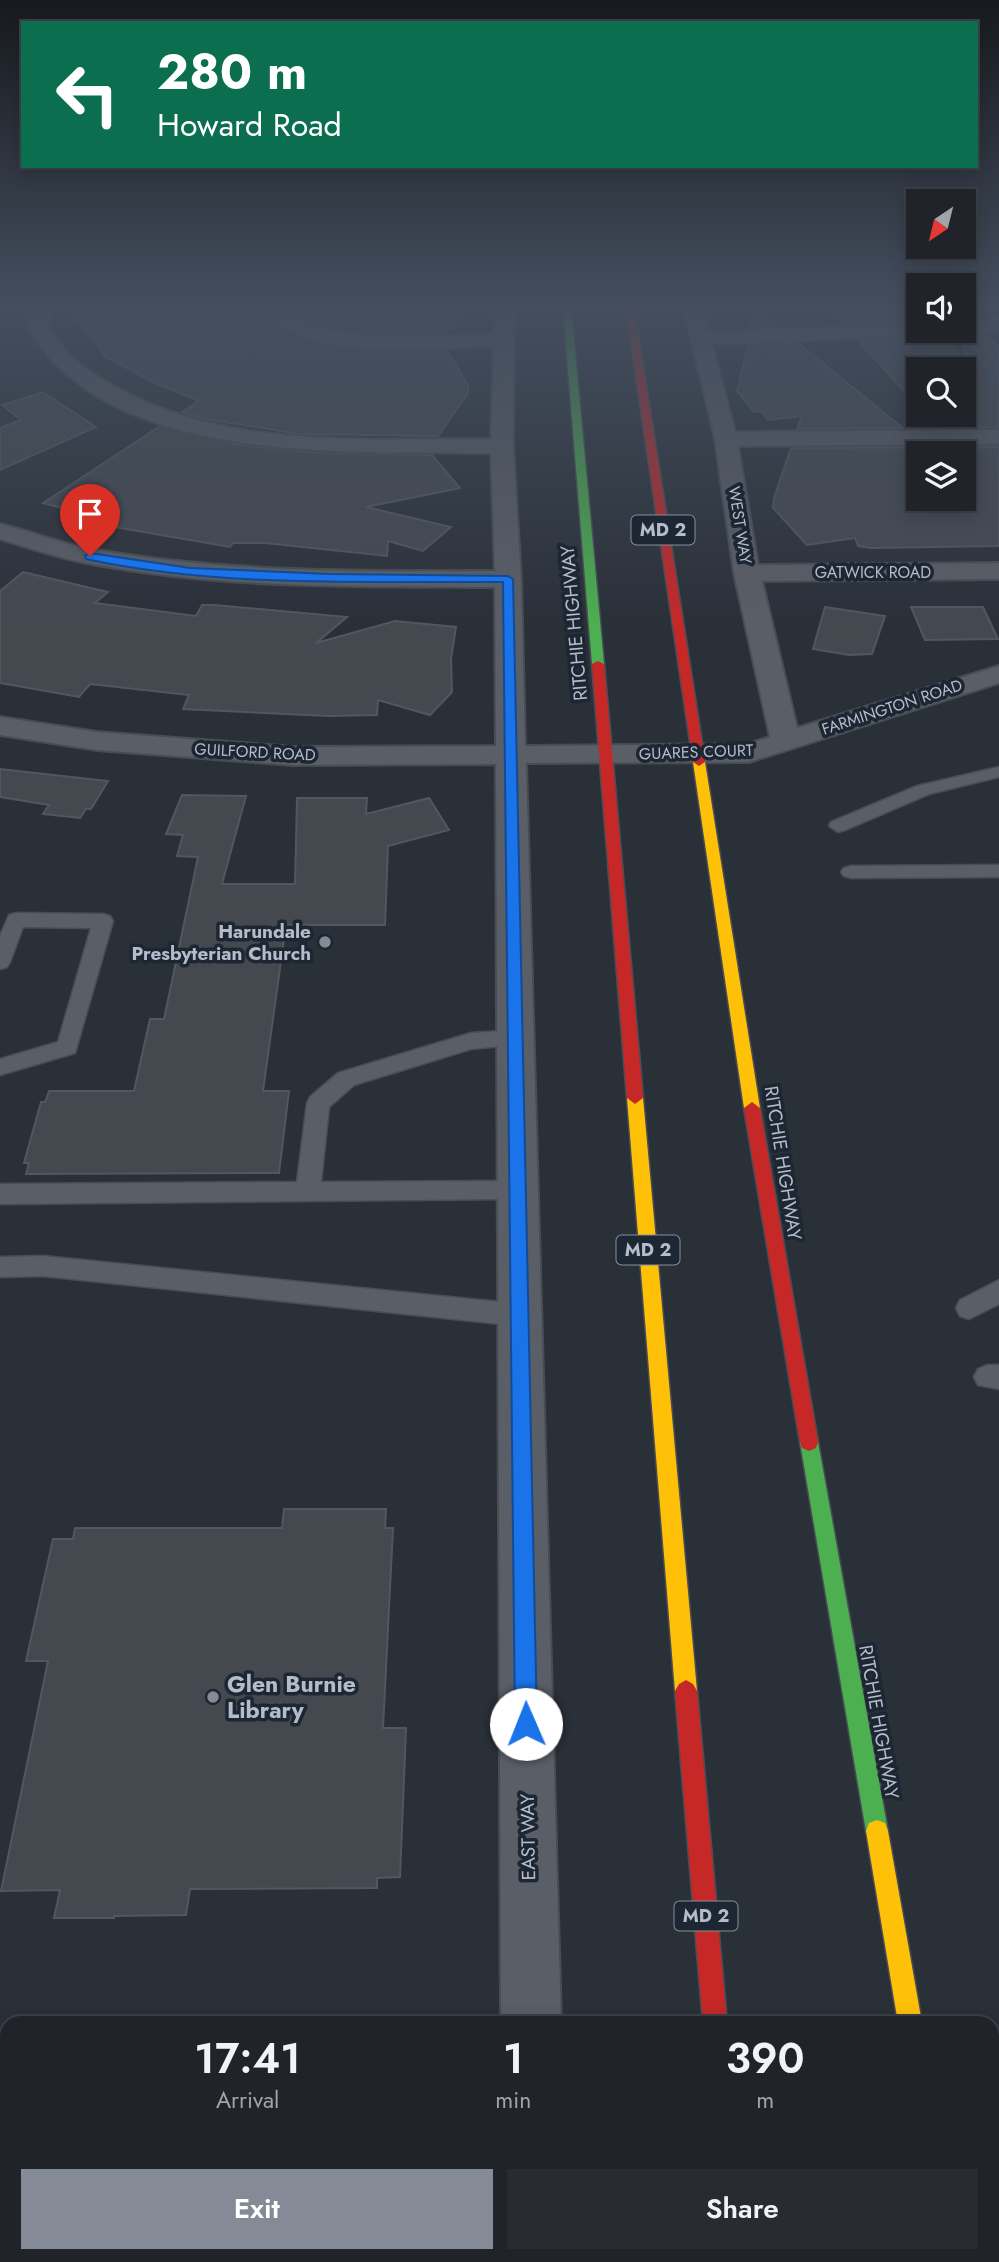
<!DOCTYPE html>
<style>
:root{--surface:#20242a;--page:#282c32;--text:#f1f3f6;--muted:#a2a4a8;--line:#3d4147;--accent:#848b96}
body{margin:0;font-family:Jost,sans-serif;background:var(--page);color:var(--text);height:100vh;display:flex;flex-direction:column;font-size:26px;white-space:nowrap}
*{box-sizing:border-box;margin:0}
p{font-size:23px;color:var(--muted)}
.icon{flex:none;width:38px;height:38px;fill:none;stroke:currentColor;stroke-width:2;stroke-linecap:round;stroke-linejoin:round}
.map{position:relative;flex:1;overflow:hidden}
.sheet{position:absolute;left:0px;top:2016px;width:999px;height:247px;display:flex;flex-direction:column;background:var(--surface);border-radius:21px 21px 0 0;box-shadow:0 4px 18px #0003,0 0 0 2px var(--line)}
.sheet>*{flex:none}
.guide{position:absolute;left:21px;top:21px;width:957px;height:147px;border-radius:0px;box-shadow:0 4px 18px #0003,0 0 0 2px var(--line);background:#0b6e4f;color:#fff;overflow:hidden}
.needle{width:46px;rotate:215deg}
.tools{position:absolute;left:906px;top:189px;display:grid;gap:14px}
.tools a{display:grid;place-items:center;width:70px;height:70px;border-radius:0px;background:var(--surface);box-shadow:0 4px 18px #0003,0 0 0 2px var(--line);font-size:35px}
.pin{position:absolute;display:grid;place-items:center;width:60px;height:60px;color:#fff;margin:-72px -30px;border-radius:50% 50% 50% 0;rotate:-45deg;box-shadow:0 0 7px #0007}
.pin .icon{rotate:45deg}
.me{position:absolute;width:77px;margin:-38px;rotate:359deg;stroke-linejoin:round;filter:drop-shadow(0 0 5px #0008)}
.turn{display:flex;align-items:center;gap:24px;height:147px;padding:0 21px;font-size:32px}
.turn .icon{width:91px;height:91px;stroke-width:2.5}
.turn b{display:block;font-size:49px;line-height:60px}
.eta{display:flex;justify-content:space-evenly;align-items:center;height:119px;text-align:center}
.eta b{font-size:42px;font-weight:600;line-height:49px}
.button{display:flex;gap:14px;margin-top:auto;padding:14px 21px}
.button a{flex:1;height:80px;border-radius:0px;background:var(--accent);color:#fff;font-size:28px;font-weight:600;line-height:80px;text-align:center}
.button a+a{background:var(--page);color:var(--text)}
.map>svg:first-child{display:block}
.building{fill:#444950;stroke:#52575f;stroke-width:2;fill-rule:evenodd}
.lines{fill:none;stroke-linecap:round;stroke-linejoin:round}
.lane-casing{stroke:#484c53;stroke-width:3}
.street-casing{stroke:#484c53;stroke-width:4}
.fast-casing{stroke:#484c55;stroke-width:3}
.slow-casing{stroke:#484c55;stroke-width:3}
.jam-casing{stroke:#484c55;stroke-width:3}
.lane{fill:#5a5e66;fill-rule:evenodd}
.street{fill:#5a5e66;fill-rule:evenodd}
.fast{fill:#4caf50;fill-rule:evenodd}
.slow{fill:#ffc107;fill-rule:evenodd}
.jam{fill:#c62828;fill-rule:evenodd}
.route{fill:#1a73e8;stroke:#114b97;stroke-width:2}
.poi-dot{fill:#848b96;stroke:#1d2633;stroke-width:2.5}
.labels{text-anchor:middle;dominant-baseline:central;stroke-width:7;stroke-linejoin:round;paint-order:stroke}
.far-street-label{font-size:16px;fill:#b4bcc9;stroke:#1d2633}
.shield{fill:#1d2633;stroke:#878f9c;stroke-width:2}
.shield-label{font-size:18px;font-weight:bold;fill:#b4bcc9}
.street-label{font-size:19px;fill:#b4bcc9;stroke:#1d2633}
.poi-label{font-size:19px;font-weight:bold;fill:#b4bcc9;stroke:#1d2633;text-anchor:end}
.near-poi-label{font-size:23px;font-weight:bold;fill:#b4bcc9;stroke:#1d2633;text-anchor:start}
</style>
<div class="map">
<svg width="999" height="2262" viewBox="0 0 999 2262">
<rect width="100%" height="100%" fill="#2a3038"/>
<g class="building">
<polygon points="157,308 164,308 165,315 224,308 257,308 277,327 303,339 334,346 369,350 447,351 468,385 468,393 438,436 299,434 205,419 182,412 199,401 157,384 104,356 95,340 70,315"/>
<polygon points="285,308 357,308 368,312 466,313 446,333 416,334 347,330 321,325 297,317"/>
<polygon points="754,308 777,327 750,328"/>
<polygon points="829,308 915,308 919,312 919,321 844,324"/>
<polygon points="930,331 937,331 964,359 964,336 985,334 999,346 999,427 904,428 919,412 919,415 964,415 964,369 919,369 919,408 859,341 919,339"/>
<polygon points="798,343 903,428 797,429 802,416 768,420 761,411 754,412 737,391 748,345"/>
<polygon points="43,392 96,427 0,470 0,428 21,420 2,405"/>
<polygon points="160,426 237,444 305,452 432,455 460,488 366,507 451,527 423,551 388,541 387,556 265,543 233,543 230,547 109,526 111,524 92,520 95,517 43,503"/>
<path d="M999,447v99l-128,2 -13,-2 -3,-8 -48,7 -34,-37 1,-10 17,-50zM919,453h45v46h-45z"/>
<polygon points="23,572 108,592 95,603 196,616 202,605 214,605 347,617 316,643 395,621 456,627 451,659 452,692 430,715 378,700 377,715 328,716 183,709 189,695 90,684 79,697 0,683 0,591"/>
<polygon points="825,607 885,616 872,654 849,655 813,649"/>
<polygon points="911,607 983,607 998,639 925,640"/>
<polygon points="0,769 108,781 91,809 86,809 80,818 43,814 49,805 0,797"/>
<polygon points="182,795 246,796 222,884 295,884 297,798 367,798 366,814 429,798 449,830 388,846 385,925 286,925 263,1091 289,1091 279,1173 26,1174 29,1163 24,1163 41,1102 45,1102 49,1091 134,1091 150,1019 164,1019 198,857 177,856 183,835 166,834"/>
<polygon points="284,1509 386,1509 385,1528 393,1528 383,1728 406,1728 400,1877 377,1878 377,1888 190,1889 186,1915 114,1916 114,1918 54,1918 60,1890 1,1891 48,1661 26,1661 53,1539 73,1539 75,1528 282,1528"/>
</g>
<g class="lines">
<g class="lane-casing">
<g id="lane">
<polygon points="999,767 999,777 929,794 845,830 838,832 829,826 831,822 917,786"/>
<polygon points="999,865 999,877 851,878 844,876 841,872 844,868 851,866"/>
<polygon points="16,913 103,914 110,916 113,921 75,1053 0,1075 0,1059 58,1042 91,928 23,927 10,962 7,967 0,969 0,936 9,915"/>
<polygon points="516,1030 524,1032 527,1038 524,1044 471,1049 354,1085 329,1107 321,1182 518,1181 526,1183 530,1190 526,1197 518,1199 0,1204 0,1184 297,1182 307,1103 310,1097 338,1073 471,1033"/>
<polygon points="43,1256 520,1304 529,1307 533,1315 529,1323 520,1326 43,1276 0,1277 0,1257"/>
<polygon points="999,1280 999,1304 969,1319 960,1316 956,1308 960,1300"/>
<polygon points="987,1365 999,1365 999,1389 978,1385 974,1377 978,1369"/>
<rect x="0" y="2049" width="7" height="36"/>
</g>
</g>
<g class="street-casing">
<g id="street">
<path d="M34,308h18l-3,20c17,28 38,43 66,59 114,63 250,51 376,52l3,-93c-59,2 -196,15 -235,-38h22l15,11 24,9 27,5 69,4 78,-3 2,-26h18l-1,138 8,133 4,167 222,-2 23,-7 -36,-164 -19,-134 -31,-131h18l7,24 210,-8v7h9l-9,5 -207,8 23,88 264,-2v14l-261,2 20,119 241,-2v16l-237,2 35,147 202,-62v17l-250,79 -223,1 35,1260h-60l-5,-1259 -202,1 -197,-15 -97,-15v-18l97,15 197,15 202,-1 -1,-159c-134,-1 -270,2 -403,-23 -31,-5 -62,-16 -92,-25v-15c31,7 61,20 92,25 133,24 269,22 403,22l-4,-118c-137,-2 -384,14 -462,-125z"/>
<polygon points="999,318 999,330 964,333 957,331 964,331 964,321"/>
<rect x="503" y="2256" width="64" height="6"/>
</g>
</g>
<g class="fast-casing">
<g id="fast">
<polygon points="563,308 571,308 604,664 598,667 592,664"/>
<polygon points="809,1433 816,1436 818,1442 888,1831 885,1839 877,1842 869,1839 866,1831 800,1442 802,1436"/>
<polygon points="937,2256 963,2256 964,2262 938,2262"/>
</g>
</g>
<g class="slow-casing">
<g id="slow">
<polygon points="699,758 705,762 760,1108 752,1114 744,1108 693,762"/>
<polygon points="635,1092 643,1098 697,1691 693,1698 686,1702 679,1698 675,1691 627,1098"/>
<polygon points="877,1820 885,1823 888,1831 922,2023 898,2023 866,1831 869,1823"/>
</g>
</g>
<g class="jam-casing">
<g id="jam">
<polygon points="626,308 634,308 705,762 699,766 693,762"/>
<polygon points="598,661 604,664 643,1098 635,1104 627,1098 592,664"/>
<polygon points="752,1102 760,1108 818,1442 816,1448 809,1451 802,1448 800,1442 744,1108"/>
<polygon points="686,1680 693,1684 697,1691 727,2023 703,2023 675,1691 679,1684"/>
<rect x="723" y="2256" width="26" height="6"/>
</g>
</g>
<use href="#lane" class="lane"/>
<use href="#street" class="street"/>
<use href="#fast" class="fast"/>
<use href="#slow" class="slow"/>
<use href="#jam" class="jam"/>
</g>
<linearGradient id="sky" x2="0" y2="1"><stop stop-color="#171a1f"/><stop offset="0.49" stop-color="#444e5e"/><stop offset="1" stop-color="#444e5e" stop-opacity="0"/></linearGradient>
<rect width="999" height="624" fill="url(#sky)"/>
<path class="route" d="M90,553l100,15 138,6 180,2 5,3 24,1145 -3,7 -8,3 -7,-3 -4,-7 -12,-1142c-135,-1 -284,6 -417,-23l-1,-3z"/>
<g class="poi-dot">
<circle cx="325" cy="942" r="7"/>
<circle cx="213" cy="1697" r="7"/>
</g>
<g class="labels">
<g class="far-street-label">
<text transform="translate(740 525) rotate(81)">WEST WAY</text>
<text x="873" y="572">GATWICK ROAD</text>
<text transform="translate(892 707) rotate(-18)">FARMINGTON ROAD</text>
<text transform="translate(255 752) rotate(3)">GUILFORD ROAD</text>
<text transform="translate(696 752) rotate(-2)">GUARES COURT</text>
</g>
<g class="shield">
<rect x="631.5" y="515.5" width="63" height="29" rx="5"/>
<rect x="616.5" y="1235.5" width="63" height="29" rx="5"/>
<rect x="674.5" y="1901.5" width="63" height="29" rx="5"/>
</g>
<g class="shield-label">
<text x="663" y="530">MD 2</text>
<text x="648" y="1250">MD 2</text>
<text x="706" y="1916">MD 2</text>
</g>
<g class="street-label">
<text transform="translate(574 623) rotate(-95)">RITCHIE HIGHWAY</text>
<text transform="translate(783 1163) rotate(81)">RITCHIE HIGHWAY</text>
<text transform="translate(879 1722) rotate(80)">RITCHIE HIGHWAY</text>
<text transform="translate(528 1837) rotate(-91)">EAST WAY</text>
</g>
<g class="poi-label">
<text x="311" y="931">Harundale<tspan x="311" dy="22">Presbyterian Church</tspan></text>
</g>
<g class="near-poi-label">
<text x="227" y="1684">Glen Burnie<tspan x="227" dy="26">Library</tspan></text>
</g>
</g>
</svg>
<div class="tools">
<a><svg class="needle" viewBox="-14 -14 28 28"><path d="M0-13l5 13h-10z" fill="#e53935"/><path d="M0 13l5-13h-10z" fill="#a2a4a8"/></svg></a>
<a><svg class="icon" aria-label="sound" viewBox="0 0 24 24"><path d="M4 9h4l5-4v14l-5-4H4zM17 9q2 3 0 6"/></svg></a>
<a><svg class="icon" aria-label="search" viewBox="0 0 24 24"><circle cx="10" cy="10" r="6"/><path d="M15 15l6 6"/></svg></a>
<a><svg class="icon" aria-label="layers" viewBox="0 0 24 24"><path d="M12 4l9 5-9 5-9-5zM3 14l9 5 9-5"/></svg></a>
</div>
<div class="pin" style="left:90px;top:556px;background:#d93025"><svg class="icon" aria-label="arrive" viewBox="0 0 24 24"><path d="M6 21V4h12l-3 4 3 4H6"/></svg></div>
<svg class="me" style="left:526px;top:1724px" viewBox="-20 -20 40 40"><circle r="19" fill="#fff"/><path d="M0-13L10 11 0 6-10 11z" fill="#1a73e8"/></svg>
<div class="guide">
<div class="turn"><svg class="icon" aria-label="left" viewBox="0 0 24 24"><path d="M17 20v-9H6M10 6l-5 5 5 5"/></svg><div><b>280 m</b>Howard Road</div></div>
</div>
<section class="sheet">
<div class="eta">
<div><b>17:41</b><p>Arrival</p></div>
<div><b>1</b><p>min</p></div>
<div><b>390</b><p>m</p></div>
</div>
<div class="button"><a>Exit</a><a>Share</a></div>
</section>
</div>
